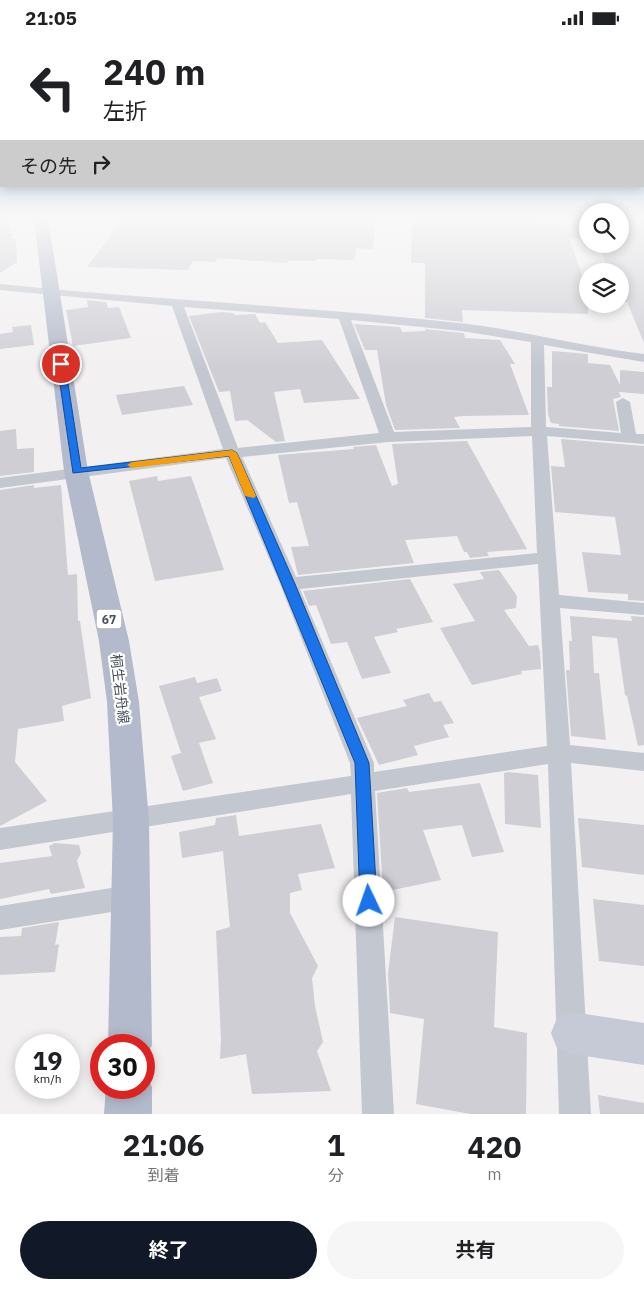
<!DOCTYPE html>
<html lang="ja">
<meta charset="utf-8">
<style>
:root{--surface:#fff;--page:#f6f6f6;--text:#202124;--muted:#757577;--accent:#111827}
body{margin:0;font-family:"IBM Plex Sans","Noto Sans JP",sans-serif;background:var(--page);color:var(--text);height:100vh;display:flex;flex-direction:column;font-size:19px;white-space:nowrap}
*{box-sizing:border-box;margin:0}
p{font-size:16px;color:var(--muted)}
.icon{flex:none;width:28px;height:28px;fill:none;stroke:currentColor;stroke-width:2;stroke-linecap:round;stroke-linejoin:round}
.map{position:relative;height:1079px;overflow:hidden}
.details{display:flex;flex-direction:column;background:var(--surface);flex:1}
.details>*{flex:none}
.banner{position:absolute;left:0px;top:0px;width:645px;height:152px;box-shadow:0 2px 12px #0003;background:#fff;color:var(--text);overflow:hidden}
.controls{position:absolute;left:579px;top:168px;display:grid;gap:10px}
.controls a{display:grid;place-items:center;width:50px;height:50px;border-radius:50%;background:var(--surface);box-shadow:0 2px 12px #0003;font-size:25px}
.speed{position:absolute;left:15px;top:999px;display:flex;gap:10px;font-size:25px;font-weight:700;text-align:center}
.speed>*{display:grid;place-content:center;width:65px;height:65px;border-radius:50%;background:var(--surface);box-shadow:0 2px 12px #0003;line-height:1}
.speed small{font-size:12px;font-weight:400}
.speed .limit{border:8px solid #d22;background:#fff;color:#111}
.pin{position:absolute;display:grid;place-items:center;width:42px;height:42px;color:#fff;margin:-21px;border:2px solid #fff;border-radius:50%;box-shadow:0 1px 5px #0007}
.me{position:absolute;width:55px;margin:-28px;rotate:357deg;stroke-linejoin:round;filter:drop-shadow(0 0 4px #0008)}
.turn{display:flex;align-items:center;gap:18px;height:105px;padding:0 20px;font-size:22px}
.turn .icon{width:65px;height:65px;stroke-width:2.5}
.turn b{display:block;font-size:35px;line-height:42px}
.then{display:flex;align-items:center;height:48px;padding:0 20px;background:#0003;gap:10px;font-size:19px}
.eta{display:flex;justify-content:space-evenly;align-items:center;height:85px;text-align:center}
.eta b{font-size:30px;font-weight:700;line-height:35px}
.action{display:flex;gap:10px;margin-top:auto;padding:10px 20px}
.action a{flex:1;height:58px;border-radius:30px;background:var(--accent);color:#fff;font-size:20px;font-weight:700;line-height:58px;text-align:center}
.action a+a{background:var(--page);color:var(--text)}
.status{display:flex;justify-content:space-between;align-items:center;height:35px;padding:0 25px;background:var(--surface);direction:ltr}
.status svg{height:14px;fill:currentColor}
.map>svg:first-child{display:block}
.building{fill:#ceced4}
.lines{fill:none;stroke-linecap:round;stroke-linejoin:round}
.street{fill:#c2c7d0;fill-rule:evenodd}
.secondary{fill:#c5cad6;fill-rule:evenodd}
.primary{fill:#b3bacb;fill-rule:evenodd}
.route{fill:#1a73e8;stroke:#114b97}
.slow{fill:#f59e0b}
.labels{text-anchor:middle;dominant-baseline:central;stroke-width:4.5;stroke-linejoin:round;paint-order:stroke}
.shield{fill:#fff;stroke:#80848c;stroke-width:1}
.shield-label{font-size:12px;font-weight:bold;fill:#4a505b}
.street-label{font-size:14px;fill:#4a505b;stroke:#fff}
</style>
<div class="status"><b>21:05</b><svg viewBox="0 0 49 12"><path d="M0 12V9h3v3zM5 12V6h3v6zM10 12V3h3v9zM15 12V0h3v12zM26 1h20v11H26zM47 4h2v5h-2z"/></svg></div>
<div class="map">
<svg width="644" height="1079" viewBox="0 0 644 1079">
<rect width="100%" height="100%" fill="#f2f0f0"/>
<g class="building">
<polygon points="0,183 10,183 12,204 16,204 17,227 0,238"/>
<polygon points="124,183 376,183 373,214 356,213 354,225 316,224 315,226 288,226 288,228 217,223 216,227 193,226 188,235 87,232"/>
<polygon points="412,183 537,183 540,189 573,190 571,183 584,183 588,193 588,204 569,203 588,257 588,279 462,275 463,287 425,283 425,228 411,228"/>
<polygon points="620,183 644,183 644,308 627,267 620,267 620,236 608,236 600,209 620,209"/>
<polygon points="87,265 106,267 108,273 119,272 131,303 73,311 66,275 88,272"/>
<polygon points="221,277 233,278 235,280 255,279 260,288 265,287 278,308 322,305 360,364 304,368 300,354 274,357 285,406 276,407 247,385 235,386 230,356 219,357 189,281"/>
<polygon points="354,289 400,292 402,297 425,296 425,294 464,298 465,303 500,305 515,329 510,329 529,380 463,381 454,382 460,393 395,395 386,370 377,315 365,315"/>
<polygon points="31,290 34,310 0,314 0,299 13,297 12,292"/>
<polygon points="552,316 588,319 588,328 610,330 620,350 620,335 644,337 644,359 619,357 621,362 613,364 619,396 559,391 559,389 551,388 548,379 547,352 552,352"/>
<polygon points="184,351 193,370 122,380 116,360"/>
<polygon points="16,394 17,414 34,413 34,437 0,441 0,396"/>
<polygon points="561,404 644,411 644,566 628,565 628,559 588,557 582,517 621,520 615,482 555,477 551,431 565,432"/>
<polygon points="467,406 527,514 487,517 489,521 470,523 467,517 464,517 457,501 405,505 414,528 298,540 291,512 309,511 297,467 289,468 278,420 354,414 353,412 376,410 392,451 398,449 392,409"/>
<polygon points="157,441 158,446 191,441 224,535 155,546 129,446"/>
<polygon points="34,450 34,453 61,450 68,540 77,539 78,586 80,586 91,663 62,671 64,686 18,694 15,727 47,766 0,791 0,455"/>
<polygon points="499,535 517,561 516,573 504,575 529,611 538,610 540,617 541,634 521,636 522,639 472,650 440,593 475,586 453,549 484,544 480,537"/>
<polygon points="410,544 433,587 396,594 398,597 374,602 391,638 362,644 347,607 331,609 316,570 309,571 303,556"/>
<polygon points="570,581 632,586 631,581 644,582 644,710 638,711 627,661 625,660 617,603 592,601 594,638 599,638 606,705 571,701 566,635 570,635 569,606 572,606"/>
<polygon points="195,642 197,648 217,643 222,656 199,662 216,704 199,708 213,748 183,756 171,721 181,718 159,651"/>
<polygon points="429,658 434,667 441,666 454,688 443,690 449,702 414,711 418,720 379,730 357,683 407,671 403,665"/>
<polygon points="508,737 538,740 541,793 505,789 504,738"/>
<polygon points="480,748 504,817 472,822 462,790 423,795 441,845 383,857 377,758 407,753 409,757"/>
<polygon points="236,780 239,801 321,789 335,833 298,839 302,855 290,858 290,878 318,931 312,943 315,971 323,1007 317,1016 331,1056 252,1059 246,1019 220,1024 221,1004 216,896 230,892 223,816 182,823 179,797 215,790 216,783"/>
<polygon points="578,783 644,790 644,840 582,832"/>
<polygon points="55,808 79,810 81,818 77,826 85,853 51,859 49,854 0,864 0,828 52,821 49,811"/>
<polygon points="593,864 644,870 644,931 599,926"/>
<polygon points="395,882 498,897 494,992 527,998 526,1079 470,1079 416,1069 424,984 390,978 388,938"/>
<polygon points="59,887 55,910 59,909 55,937 0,940 0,902 21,901 22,893"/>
<polygon points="598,1060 644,1068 644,1079 600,1079"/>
</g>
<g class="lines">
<g class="street">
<path d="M0,249c153,16 306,22 459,39 62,7 122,23 185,31v8l-100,-17 2,82 75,6 -5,-31 7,-4 7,4 6,32h8v10l-97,-8 12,159 85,8v12l-84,-7 10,137 74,8v18l-73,-8 20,351h-32l-11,-350 -173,27 19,323h-32l-11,-320 -351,56v-22l351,-52 -1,-13 -70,-179 -54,-126 -226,30v-10l223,-29 -51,-143 -172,-16zM184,272l155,12 40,114 -141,15zM351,285l110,11 70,11v85l-137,5zM532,401l5,117 -241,24 -54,-120 146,-15zM538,529l9,182 -173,26v-9l-74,-174z"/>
<polygon points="130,850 139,854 143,862 139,870 130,874 0,895 0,871"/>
</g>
<polygon class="secondary" points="572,977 644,988 644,1030 572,1019 557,1013 551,998 557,983"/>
<g class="primary">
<polygon points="34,183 48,183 88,436 129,606 139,667 149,786 152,1010 144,1027 144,1010 108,1010 113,786 107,667 99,606 64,436"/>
<polygon points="144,1035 152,1052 152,1079 104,1079 106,1052 144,1052"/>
</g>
</g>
<linearGradient id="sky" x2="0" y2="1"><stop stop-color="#87bae5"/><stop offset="0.55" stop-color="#f9f8f8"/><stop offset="1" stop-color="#f9f8f8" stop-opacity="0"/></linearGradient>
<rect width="644" height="334" fill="url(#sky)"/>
<polygon class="route" points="61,327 65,329 81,433 232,415 237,418 295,549 369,728 377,866 374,871 369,873 363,871 360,866 355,728 229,421 73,438 57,329"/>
<polygon class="slow" points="232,415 237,418 256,461 254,463 245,461 229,421 132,433 127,430 132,427"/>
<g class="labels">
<rect class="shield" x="96.5" y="574.5" width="25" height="19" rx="4"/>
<g class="shield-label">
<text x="109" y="584">67</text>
</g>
<g class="street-label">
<text transform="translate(120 654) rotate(83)">桐生岩舟線</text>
</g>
</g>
</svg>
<div class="controls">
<a><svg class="icon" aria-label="search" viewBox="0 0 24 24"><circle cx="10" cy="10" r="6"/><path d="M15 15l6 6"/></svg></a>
<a><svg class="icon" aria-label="layers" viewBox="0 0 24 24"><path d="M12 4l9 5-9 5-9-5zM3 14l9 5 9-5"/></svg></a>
</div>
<div class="speed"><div>19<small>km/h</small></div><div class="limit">30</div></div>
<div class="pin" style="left:61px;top:329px;background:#d93025"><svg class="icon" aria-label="arrive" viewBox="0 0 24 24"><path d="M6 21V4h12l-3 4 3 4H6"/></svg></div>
<svg class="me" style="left:369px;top:866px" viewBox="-20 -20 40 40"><circle r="19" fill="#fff"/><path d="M0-13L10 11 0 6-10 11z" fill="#1a73e8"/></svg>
<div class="banner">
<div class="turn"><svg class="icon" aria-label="left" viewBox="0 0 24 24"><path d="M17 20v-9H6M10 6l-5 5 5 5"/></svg><div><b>240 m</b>左折</div></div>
<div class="then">その先<svg class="icon" aria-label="right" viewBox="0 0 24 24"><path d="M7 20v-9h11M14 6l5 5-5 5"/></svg></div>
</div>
</div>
<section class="details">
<div class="eta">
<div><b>21:06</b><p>到着</p></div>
<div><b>1</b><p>分</p></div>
<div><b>420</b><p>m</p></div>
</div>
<div class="action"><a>終了</a><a>共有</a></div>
</section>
